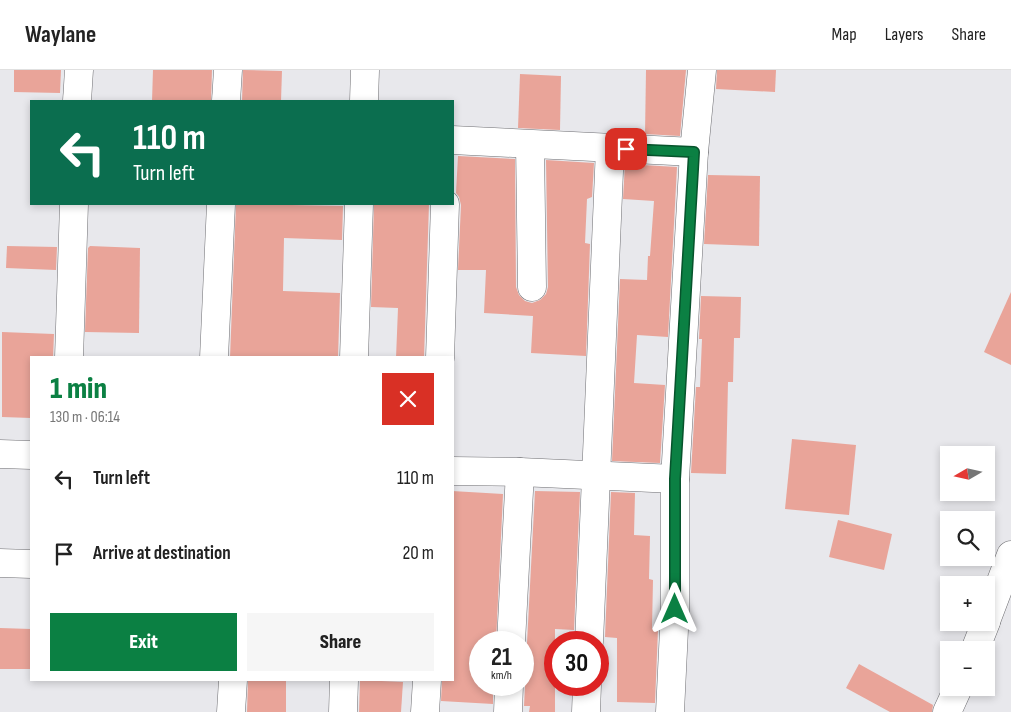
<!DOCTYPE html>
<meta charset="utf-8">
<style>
:root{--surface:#fff;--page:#f6f6f6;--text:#222;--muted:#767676;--line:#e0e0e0;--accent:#0b8043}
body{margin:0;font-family:"Sofia Sans Condensed",sans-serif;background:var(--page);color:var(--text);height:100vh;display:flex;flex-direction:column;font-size:19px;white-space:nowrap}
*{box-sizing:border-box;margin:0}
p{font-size:16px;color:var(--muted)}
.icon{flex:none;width:28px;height:28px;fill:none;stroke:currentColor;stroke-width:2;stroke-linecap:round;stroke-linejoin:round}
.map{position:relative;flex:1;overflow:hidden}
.panel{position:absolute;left:30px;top:286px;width:424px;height:325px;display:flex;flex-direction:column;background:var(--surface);border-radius:0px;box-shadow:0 2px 8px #0003}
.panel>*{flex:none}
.guide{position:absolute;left:30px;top:30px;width:424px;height:105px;border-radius:0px;box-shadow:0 2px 8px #0003;background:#0b6e4f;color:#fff;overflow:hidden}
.needle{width:32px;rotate:261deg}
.controls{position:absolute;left:940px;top:376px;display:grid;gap:10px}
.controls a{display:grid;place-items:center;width:55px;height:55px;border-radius:0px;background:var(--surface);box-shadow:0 2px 8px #0003;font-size:25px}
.speed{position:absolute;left:469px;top:561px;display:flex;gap:10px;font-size:25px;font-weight:700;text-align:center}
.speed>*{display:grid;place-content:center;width:65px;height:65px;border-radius:50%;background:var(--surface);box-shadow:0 2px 8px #0003;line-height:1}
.speed small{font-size:12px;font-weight:400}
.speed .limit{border:8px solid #d22;background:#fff;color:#111}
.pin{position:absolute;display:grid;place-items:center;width:42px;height:42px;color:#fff;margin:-21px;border-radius:10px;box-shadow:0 2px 8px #0006}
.me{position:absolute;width:55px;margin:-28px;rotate:0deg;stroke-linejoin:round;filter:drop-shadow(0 0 4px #0008)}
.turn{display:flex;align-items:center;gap:18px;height:105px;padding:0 20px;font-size:22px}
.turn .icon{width:65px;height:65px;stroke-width:2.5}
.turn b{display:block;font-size:35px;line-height:42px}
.round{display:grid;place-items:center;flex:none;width:52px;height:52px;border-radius:0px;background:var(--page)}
.overview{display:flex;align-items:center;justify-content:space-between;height:85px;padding:0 20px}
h1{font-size:30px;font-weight:800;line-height:38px;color:var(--accent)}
.button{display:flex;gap:10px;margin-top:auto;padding:10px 20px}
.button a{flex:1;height:58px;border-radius:0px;background:var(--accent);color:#fff;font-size:20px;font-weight:800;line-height:58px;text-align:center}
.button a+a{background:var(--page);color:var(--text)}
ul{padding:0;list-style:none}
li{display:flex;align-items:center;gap:15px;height:75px;padding:0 20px}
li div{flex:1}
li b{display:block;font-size:19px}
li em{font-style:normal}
header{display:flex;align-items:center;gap:30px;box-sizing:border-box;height:70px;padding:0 25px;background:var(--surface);border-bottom:1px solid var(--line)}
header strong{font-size:24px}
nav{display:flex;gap:28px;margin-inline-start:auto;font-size:18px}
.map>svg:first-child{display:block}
.building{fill:#e9a499}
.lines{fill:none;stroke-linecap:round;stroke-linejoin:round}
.minor-casing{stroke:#6f6f73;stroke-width:29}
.minor{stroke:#fff;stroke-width:28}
.route-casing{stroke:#07532c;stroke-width:12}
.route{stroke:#0b8043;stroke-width:9}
</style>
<header>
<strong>Waylane</strong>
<nav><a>Map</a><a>Layers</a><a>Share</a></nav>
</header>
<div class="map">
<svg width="1011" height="642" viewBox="0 0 1011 642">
<rect width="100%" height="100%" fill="#e8e8ec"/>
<g class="building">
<polygon points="14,0 61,0 60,23 14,22"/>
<polygon points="153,0 212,0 211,31 152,31"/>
<polygon points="243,0 282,1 281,31 242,31"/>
<polygon points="646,0 686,0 680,66 645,64"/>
<polygon points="717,0 776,0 775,22 716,19"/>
<polygon points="520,4 561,6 560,60 518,58"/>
<polygon points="458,86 515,89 516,217 519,225 525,231 532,233 540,230 546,224 548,217 546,90 594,93 592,127 587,129 585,173 590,174 586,286 531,283 533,246 484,243 486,200 458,200 461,135 459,127 456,123"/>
<polygon points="625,94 677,97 668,267 637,265 634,313 665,315 660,393 612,391 620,209 647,210 648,186 650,186 654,131 623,129"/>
<polygon points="708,105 760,106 759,176 704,174"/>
<polygon points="236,134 343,136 342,170 284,168 283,221 340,223 338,288 230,288"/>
<polygon points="374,134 429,134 424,288 396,288 398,238 371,237"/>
<polygon points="7,176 57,177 56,200 6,198"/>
<polygon points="90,176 140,178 139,263 85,262 88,178"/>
<polygon points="1011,222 1011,295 984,282"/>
<polygon points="701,226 741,227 740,268 734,268 733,312 728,312 726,404 691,403 696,317 700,317 702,269 699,269"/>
<polygon points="2,262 54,264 53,288 31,288 31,348 2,347"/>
<polygon points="792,369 856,375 849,445 785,439"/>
<polygon points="452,421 503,424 496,572 480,572 480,615 493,615 493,634 441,631 442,610 452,610"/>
<polygon points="535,421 580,422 574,560 555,559 555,642 529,642 530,636 524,636 525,616 522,607 522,582 527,573"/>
<polygon points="611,422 635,423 634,465 650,466 649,509 653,510 652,559 658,559 655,633 617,632 617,568 605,567"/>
<polygon points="838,450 892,464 884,500 829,487"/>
<polygon points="0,558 31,559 31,599 0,599"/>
<polygon points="859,594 933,635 932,642 890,642 846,618"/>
<polygon points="248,610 286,610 286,642 247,642"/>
<polygon points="360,610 403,612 401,642 359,642"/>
</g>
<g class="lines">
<g class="minor-casing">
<g id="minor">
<polyline points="77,31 79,0"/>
<polyline points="226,31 228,0"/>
<polyline points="364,31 365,0"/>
<polyline points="452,70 694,82"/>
<polyline points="530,75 532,217"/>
<polyline points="69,288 74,134"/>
<polyline points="214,288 221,134"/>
<polyline points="354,288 359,134"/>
<polyline points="440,288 445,134"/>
<polyline points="0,384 31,385"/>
<polyline points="452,401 520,402 675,409"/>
<polyline points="0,493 31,494"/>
<polyline points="986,551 1011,485"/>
<polyline points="511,572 520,402"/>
<polyline points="589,572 610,78"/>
<polyline points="975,580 986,552"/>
<polyline points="231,642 233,610"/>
<polyline points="343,642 344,610"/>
<polyline points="425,642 427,610"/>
<polyline points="508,642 509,615"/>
<polyline points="586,642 587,615"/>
<polyline points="670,642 675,539 675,409 694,82 702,0"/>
<polyline points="947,642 958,618"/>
</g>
</g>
<use href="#minor" class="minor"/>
</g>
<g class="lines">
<g class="route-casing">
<polyline id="route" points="626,79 694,82 675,409 675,539"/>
</g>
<use href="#route" class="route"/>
</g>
</svg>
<div class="controls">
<a><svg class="needle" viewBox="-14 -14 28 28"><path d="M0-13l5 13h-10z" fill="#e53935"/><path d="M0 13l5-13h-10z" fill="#767676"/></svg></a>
<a><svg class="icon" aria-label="search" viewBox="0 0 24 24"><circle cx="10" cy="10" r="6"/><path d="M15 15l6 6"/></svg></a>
<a>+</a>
<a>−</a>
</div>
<div class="speed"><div>21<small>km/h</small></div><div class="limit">30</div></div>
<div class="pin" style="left:626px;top:79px;background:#d93025"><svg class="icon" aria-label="arrive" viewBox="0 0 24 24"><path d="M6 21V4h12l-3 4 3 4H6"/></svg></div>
<svg class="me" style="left:675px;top:539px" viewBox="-20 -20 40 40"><path d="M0-17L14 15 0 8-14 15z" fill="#0b8043" stroke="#fff" stroke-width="4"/></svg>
<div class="guide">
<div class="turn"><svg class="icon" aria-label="left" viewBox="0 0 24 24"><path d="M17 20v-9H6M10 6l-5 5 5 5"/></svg><div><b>110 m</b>Turn left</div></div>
</div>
<section class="panel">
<div class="overview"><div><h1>1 min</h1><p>130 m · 06:14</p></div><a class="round" style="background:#d93025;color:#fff"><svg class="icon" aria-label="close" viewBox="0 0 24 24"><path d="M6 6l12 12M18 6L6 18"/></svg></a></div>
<ul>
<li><svg class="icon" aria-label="left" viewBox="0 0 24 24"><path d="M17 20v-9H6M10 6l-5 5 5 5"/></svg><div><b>Turn left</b></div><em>110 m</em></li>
<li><svg class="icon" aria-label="arrive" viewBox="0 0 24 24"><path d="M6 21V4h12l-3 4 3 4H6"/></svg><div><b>Arrive at destination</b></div><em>20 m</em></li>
</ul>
<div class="button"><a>Exit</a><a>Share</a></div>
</section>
</div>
